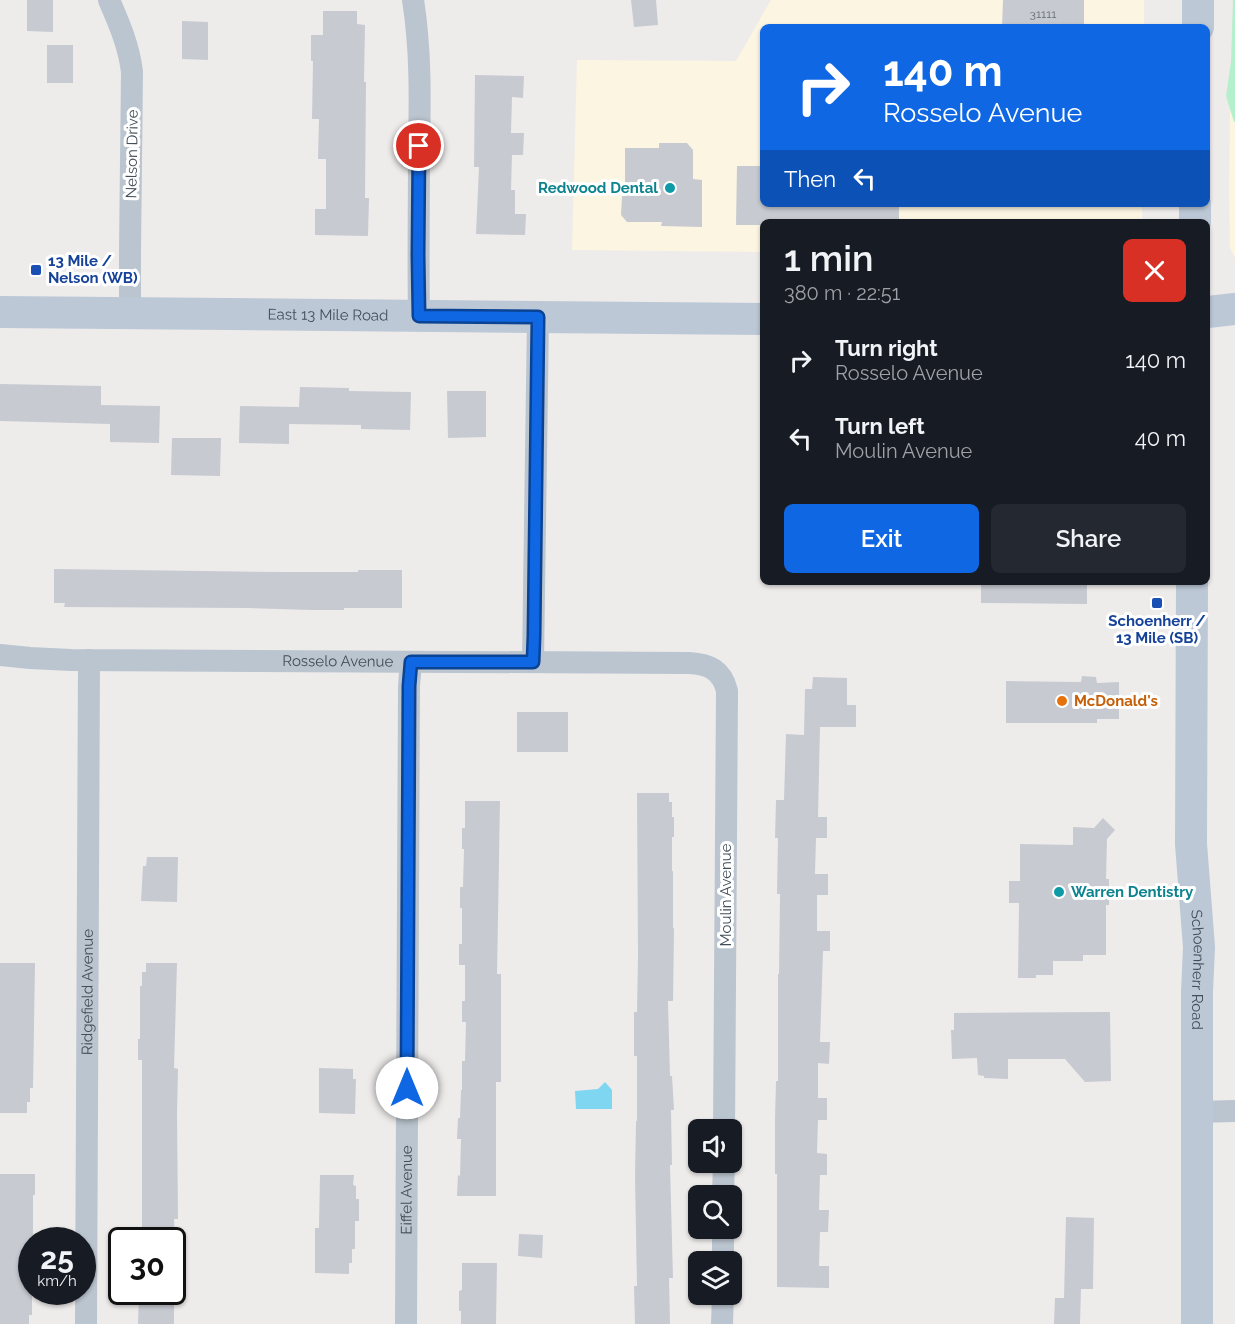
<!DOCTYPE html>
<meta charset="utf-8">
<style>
:root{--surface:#171b24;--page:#242831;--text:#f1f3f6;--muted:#9ea1a6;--accent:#0f67e4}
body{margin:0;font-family:Raleway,sans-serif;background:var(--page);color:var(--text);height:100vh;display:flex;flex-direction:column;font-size:22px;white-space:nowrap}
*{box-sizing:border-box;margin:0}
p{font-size:20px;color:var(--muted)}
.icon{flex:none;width:33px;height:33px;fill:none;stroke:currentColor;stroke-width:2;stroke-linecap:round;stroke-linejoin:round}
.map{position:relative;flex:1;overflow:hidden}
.panel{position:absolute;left:760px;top:219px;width:450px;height:366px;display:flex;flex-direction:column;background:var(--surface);border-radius:9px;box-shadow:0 2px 4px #0004}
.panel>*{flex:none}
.hud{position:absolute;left:760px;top:24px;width:450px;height:183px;border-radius:9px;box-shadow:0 2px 4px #0004;background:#0f67e4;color:#fff;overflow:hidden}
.buttons{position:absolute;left:688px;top:1119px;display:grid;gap:12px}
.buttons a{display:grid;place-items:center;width:54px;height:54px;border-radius:9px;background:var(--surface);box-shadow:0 2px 4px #0004;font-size:30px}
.speed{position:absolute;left:18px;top:1227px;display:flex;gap:12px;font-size:30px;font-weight:700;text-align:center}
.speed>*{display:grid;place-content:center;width:78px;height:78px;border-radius:50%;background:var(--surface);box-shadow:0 2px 4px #0004;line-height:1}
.speed small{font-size:15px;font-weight:400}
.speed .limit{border:3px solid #111;border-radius:9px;background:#fff;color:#111}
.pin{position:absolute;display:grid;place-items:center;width:51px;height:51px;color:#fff;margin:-26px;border:3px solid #fff;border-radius:50%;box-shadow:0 2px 6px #0007}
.me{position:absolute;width:66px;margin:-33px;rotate:0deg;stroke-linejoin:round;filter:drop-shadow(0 0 4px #0008)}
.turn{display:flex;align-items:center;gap:21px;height:126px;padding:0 24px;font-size:27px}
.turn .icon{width:78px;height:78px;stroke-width:2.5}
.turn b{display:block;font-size:42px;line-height:51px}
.then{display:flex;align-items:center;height:57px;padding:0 24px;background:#0003;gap:12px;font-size:22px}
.round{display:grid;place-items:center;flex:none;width:63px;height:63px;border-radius:9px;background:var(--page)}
.summary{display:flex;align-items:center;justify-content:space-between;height:102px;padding:0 24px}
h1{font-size:36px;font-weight:600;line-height:45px}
.button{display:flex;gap:12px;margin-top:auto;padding:12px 24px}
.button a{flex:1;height:69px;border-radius:9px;background:var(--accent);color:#fff;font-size:24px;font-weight:600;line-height:69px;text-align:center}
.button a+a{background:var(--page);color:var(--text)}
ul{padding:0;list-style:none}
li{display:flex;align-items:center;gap:18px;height:78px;padding:0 24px}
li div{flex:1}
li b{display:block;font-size:22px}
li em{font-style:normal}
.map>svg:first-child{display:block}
.commercial{fill:#fcf5e1}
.green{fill:#b5f0cd}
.water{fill:#7fd6f0}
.building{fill:#c7cad1}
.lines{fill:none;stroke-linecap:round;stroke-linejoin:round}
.street{stroke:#bbc5cf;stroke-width:22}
.secondary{stroke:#bcc8d6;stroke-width:32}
.route-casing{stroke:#0a4394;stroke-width:15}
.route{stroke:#0f67e4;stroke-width:10}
.culture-dot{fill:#0f9aa8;stroke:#fff;stroke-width:2}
.transit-dot{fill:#1a4fb4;stroke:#fff;stroke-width:2}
.food-dot{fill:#e8710a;stroke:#fff;stroke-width:2}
.labels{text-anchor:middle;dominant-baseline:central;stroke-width:6;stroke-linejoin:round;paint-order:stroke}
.number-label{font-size:12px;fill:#646d77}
.street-label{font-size:15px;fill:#434e59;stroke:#fff}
.culture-label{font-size:15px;font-weight:bold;fill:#0d838f;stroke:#fff;text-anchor:end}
.transit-label{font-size:15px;font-weight:bold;fill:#164399;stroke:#fff;text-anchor:start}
.food-label{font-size:15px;font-weight:bold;fill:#c56008;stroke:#fff;text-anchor:start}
</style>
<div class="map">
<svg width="1235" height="1324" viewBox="0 0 1235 1324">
<rect width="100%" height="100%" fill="#eeebeb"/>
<g class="commercial">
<polygon points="771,0 1144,0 1144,27 764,27 764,204 1142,204 1142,222 764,222 763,252 572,250 577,60 736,61"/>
<polygon points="1235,57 1235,258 1230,248 1229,192 1230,106"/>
</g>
<polygon class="green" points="1233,0 1235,0 1235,122 1234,122 1226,96 1231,62"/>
<polygon class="water" points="605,1082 612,1090 612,1109 576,1109 575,1091 598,1089"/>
<g class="building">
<polygon points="27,0 53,0 53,32 27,31"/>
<polygon points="631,0 656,0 658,25 634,27"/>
<polygon points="1003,0 1084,0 1084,27 1002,27"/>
<polygon points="323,11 357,11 357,24 365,25 364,82 366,82 365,198 369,198 368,236 315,235 315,209 326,209 326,159 318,159 319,119 312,119 313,61 311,61 311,35 323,35"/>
<polygon points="182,21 208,22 208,60 182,59"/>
<rect x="47" y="45" width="26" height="38"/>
<polygon points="475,75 524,76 523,98 512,97 511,133 524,133 523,155 512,155 511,190 515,190 515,214 526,214 525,235 476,234 479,167 474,167"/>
<polygon points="659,143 687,143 693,150 693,179 702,180 702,227 661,226 662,222 627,222 621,215 622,196 625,196 625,148 659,148"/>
<polygon points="737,166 764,166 764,204 899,204 899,222 764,222 764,225 736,225"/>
<polygon points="0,384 101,386 101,405 160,406 159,443 110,442 110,424 0,421"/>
<polygon points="300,387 349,388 349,391 411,392 410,430 361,429 361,425 289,424 289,444 239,443 240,406 299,407"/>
<polygon points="447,391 486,391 486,437 448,438"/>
<polygon points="172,438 221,438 220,476 171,475"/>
<polygon points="54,569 282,572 358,572 358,570 402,570 402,608 344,608 344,610 311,610 248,608 64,607 65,603 54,603"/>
<polygon points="981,582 1087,582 1087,604 981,603"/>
<polygon points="1082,676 1096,677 1097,683 1119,682 1119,719 1097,719 1097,723 1006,723 1006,681 1081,682"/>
<polygon points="813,677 847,678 847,705 856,705 856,727 820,727 818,817 827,817 827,838 816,838 815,874 828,874 828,895 817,895 817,931 830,931 830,951 823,951 820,1042 830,1042 829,1064 818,1063 818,1098 827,1098 827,1120 818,1120 817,1153 827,1154 827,1175 820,1175 819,1210 829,1210 828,1232 820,1232 819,1266 829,1266 829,1288 777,1287 777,1174 775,1174 775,1119 776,1081 778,1081 778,974 779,974 780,894 777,894 778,838 775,838 776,800 784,800 786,734 804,735 805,689 812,689"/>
<rect x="517" y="712" width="51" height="40"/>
<polygon points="637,793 669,793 669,802 672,802 672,817 674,817 674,837 672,837 672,871 673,871 673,928 674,928 673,1001 668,1001 670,1076 672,1076 674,1110 671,1110 672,1165 670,1165 673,1278 669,1278 670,1324 635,1324 634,1286 637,1286 635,1177 636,1121 637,1121 637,1056 634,1056 634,1012 637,1012 638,957"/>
<polygon points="465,801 500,801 497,974 501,974 501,1082 496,1082 496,1196 457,1196 458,1175 460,1176 461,1139 457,1139 458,1118 460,1118 461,1090 462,1090 462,1061 465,1061 466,1022 462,1022 462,1001 465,1001 465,965 459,965 459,944 462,944 462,908 460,908 460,887 463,887 464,849 462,849 462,828 465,828"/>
<polygon points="1103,818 1115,830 1107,839 1106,879 1109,879 1109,905 1106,905 1106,955 1083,955 1083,961 1053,961 1053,975 1036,975 1036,978 1018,978 1019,903 1009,903 1009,881 1020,881 1020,844 1073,845 1073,827 1094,828"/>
<polygon points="147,857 178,857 177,902 141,901 143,866 146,866"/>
<polygon points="0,963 35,963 33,1088 30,1088 30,1102 27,1102 27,1113 0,1113"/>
<polygon points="146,963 177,963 174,1068 178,1069 177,1113 178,1219 174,1219 175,1240 142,1240 142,1060 138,1060 138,1039 140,1039 140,986 142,986 142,972 146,972"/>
<polygon points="1110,1012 1111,1081 1085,1082 1065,1059 1008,1059 1008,1079 984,1078 984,1076 978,1075 977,1058 952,1059 951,1030 954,1030 954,1013"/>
<polygon points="319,1068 353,1069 353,1079 356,1079 355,1114 319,1113"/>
<polygon points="0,1174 35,1174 35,1195 33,1195 33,1240 32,1247 30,1247 30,1280 32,1280 32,1315 29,1315 29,1324 0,1324"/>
<polygon points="320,1175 354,1175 353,1185 356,1186 356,1199 359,1199 359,1221 355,1221 355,1249 352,1249 352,1263 349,1263 349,1274 315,1273 315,1228 319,1228"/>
<polygon points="1066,1217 1094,1218 1093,1289 1081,1289 1080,1324 1054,1324 1055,1298 1064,1298"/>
<polygon points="519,1234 543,1235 542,1258 518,1256"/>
<polygon points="462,1263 497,1263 496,1324 461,1324 461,1311 459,1311 459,1291 462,1290"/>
<polygon points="139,1292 174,1292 174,1324 138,1324"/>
</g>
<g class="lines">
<g class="street">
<path d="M109,0c10,23 20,46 23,72l-2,179v62"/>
<path d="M413,0c8,50 7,100 6,151 0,55 -1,110 0,165"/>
<path id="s1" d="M0,655l30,3 41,2 618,3c20,1 33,7 38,28l-3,439"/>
<polyline points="533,662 538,317"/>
<polyline points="1197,1112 1235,1111"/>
<polyline points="723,1196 724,1162"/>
<polyline points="723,1262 723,1228"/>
<path id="s2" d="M86,1324l3,-664"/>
<path id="s3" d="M406,1324l3,-638 2,-24"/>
<polyline points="722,1324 723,1294"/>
</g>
<g class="secondary">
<polyline points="1198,27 1198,0"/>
<polyline points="1195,222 1195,204"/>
<path id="s4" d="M0,312l764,7"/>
<polyline points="1208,312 1235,309"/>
<path id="s5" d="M1192,582l-1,262 8,103 -2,45v332"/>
</g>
</g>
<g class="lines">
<g class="route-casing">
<polyline id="route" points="407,1088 409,686 411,662 533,662 534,636 538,317 419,316 418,255 419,146"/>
</g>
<use href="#route" class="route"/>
</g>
<g class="culture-dot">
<circle cx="670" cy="188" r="6"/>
<circle cx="1059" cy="892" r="6"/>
</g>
<g class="transit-dot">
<rect x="30" y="264" width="12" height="12" rx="3"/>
<rect x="1151" y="597" width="12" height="12" rx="3"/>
</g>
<circle class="food-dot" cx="1062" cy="701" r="6"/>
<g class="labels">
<g class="number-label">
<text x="1043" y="14">31111</text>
</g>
<g class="street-label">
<text transform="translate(132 154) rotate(-89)">Nelson Drive</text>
<text stroke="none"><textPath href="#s4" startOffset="328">East 13 Mile Road</textPath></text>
<text stroke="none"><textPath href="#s1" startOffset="338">Rosselo Avenue</textPath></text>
<text transform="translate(726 895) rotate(-90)">Moulin Avenue</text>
<text stroke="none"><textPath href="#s5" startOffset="388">Schoenherr Road</textPath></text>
<text stroke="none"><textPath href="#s2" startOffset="332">Ridgefield Avenue</textPath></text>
<text stroke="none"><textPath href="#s3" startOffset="134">Eiffel Avenue</textPath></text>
</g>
<g class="culture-label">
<text x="658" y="188">Redwood Dental</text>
<text x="1071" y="892" text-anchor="start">Warren Dentistry</text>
</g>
<g class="transit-label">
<text x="48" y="261">13 Mile /<tspan x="48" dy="17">Nelson (WB)</tspan></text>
<text x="1157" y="621" text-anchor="middle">Schoenherr /<tspan x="1157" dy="17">13 Mile (SB)</tspan></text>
</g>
<g class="food-label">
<text x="1074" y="701">McDonald's</text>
</g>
</g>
</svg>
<div class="buttons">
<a><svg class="icon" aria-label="sound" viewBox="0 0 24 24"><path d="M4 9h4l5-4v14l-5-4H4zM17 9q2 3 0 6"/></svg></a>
<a><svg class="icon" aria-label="search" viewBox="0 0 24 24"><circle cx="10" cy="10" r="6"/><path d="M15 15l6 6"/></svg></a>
<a><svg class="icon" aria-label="layers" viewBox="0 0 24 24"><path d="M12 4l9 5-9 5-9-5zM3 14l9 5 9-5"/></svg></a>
</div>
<div class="speed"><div>25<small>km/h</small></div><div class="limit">30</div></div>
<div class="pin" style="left:419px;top:146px;background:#d93025"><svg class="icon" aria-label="arrive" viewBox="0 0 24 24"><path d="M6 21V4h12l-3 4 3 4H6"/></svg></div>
<svg class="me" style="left:407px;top:1088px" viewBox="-20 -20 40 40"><circle r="19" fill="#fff"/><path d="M0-13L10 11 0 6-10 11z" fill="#0f67e4"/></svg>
<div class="hud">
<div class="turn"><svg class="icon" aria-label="right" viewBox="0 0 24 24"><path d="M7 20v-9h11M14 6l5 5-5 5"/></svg><div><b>140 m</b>Rosselo Avenue</div></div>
<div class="then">Then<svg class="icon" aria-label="left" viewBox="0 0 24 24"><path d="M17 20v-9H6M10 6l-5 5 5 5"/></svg></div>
</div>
<section class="panel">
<div class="summary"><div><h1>1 min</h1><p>380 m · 22:51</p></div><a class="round" style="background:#d93025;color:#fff"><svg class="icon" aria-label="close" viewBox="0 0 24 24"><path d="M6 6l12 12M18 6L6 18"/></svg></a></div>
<ul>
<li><svg class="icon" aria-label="right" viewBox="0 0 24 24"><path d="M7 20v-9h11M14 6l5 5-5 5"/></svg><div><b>Turn right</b><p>Rosselo Avenue</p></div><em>140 m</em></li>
<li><svg class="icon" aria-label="left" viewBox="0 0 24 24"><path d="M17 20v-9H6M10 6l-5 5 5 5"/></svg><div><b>Turn left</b><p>Moulin Avenue</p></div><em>40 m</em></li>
</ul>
<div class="button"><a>Exit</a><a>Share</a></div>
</section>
</div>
